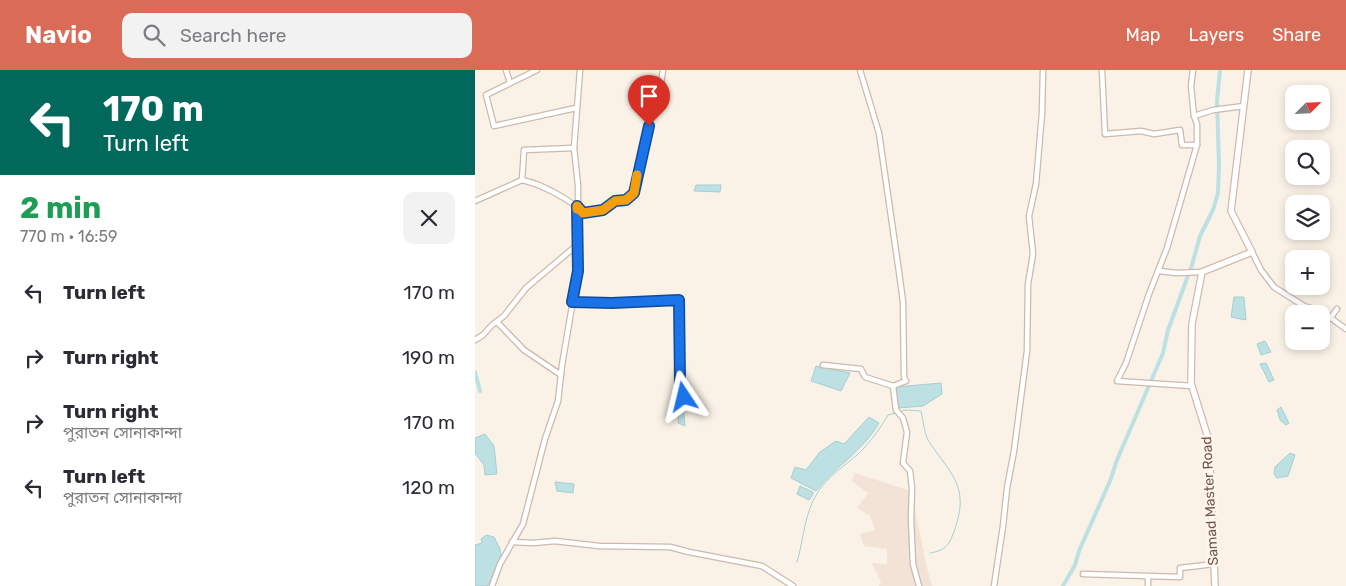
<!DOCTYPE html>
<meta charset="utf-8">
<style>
:root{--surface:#fff;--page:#f2f2f3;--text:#2b2b33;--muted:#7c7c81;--accent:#da6b56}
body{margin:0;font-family:Rubik,"Noto Sans Bengali",sans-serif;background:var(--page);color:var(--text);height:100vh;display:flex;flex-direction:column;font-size:19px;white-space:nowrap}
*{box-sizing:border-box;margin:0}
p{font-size:16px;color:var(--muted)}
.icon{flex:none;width:28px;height:28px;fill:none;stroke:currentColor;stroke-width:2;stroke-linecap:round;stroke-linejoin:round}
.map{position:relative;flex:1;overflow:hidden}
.drawer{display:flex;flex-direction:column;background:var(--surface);width:475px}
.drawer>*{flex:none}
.banner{background:#00695c;color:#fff;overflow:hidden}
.needle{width:32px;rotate:66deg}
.fabs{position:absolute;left:810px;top:15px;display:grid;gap:10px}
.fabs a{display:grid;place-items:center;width:45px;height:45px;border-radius:10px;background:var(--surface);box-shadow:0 2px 8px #0003;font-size:25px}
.pin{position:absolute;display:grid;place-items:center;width:42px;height:42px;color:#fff;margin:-51px -21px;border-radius:50% 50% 50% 0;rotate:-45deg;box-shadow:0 0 5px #0007}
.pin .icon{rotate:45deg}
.me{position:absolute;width:55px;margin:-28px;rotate:350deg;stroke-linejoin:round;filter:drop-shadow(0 0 4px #0008)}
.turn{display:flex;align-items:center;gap:18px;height:105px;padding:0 20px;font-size:22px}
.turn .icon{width:65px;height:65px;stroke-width:2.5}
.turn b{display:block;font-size:35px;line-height:42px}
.round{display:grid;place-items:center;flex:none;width:52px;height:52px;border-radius:10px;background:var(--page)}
.head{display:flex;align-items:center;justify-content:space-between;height:85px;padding:0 20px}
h1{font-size:30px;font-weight:700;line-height:38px;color:#1e9e55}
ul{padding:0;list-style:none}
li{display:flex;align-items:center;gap:15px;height:65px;padding:0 20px}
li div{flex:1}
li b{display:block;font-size:19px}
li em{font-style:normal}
header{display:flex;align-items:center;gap:30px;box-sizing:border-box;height:70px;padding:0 25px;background:var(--accent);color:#fff}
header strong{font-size:24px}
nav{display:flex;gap:28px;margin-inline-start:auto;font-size:18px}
.search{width:350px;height:45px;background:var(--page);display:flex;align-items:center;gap:12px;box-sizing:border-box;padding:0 18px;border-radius:10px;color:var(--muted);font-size:19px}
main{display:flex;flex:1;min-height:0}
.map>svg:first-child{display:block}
.residential{fill:#f2e3d6}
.water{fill:#bde0e3;stroke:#a4cfd4}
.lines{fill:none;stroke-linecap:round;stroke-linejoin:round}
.stream{stroke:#a4cfd4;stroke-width:1}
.canal{stroke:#bde0e3;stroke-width:4}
.street-casing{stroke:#ccb9ae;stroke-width:7}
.secondary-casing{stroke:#d0bbaf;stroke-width:8}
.street{stroke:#fff;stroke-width:4.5}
.secondary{stroke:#fff;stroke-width:5.5}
.route-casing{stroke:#114b97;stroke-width:12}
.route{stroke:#1a73e8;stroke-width:9}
.slow{stroke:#f59e0b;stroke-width:9}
.labels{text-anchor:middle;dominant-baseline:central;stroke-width:5;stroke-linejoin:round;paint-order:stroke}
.street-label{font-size:14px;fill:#72584d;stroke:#fef6ed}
</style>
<header>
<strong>Navio</strong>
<div class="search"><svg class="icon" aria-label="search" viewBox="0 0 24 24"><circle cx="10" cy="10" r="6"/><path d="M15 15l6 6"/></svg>Search here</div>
<nav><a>Map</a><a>Layers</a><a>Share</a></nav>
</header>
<main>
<section class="drawer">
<div class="banner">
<div class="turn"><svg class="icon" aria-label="left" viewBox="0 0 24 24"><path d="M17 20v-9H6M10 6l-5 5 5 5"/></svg><div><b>170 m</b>Turn left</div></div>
</div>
<div class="head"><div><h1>2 min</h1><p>770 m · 16:59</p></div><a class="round"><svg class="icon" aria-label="close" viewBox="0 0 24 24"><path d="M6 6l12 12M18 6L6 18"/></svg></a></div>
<ul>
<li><svg class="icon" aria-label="left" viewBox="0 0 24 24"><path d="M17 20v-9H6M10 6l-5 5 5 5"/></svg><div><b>Turn left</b></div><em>170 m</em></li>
<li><svg class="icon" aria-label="right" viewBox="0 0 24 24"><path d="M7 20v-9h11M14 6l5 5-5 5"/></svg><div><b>Turn right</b></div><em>190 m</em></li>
<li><svg class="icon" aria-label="right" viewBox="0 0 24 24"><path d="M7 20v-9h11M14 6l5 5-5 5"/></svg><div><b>Turn right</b><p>পুরাতন সোনাকান্দা</p></div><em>170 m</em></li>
<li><svg class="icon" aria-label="left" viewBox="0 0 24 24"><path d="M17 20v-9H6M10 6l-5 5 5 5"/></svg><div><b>Turn left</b><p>পুরাতন সোনাকান্দা</p></div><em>120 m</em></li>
</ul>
</section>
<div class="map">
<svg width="871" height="516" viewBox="0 0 871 516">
<rect width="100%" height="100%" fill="#fbf2e7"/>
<polygon class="residential" points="380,403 436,421 453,502 457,516 404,516 406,512 397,493 412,494 412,479 389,476 385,464 400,460 395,446 382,438 393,423 377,411"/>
<g class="water">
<polygon points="221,115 246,115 245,122 219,121"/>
<polygon points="759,227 769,227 771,250 756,247"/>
<polygon points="790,271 796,282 786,285 782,274"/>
<polygon points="791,293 799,310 794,312 785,294"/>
<polygon points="341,296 375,303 366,321 336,311"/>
<polygon points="466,313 467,324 448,336 423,338 421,317"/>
<polygon points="204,333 208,334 210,356 203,353"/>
<polygon points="806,337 814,353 811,355 805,350 802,340"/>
<path d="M394,347l10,6c-16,28 -43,43 -63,68l-25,-13 4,-11 11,3 14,-18 16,-11 8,3z"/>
<polygon points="10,364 19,376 22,404 10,405 9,395 0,383 0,368"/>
<polygon points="815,383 820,385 813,406 802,408 799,404 800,397"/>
<polygon points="80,412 99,414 98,423 82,421"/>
<polygon points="325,416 338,422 338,424 334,430 322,424"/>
<polygon points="11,465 19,467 25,479 26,485 14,514 12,516 0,516 0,475 7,473 6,469"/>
</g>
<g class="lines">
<g class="stream">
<path d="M424,342l6,-2 16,1c2,9 3,19 6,27 10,18 33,39 33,61 1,10 -2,20 -5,30 -6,16 -8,21 -25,24"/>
<path d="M322,492c7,-23 7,-49 21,-70 10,-15 26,-26 39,-37 13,-12 22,-25 31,-40l7,-2"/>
</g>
<g class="canal">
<polyline points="0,302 5,321"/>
<polyline points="588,516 600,495 604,481 635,411 642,390 688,283 693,260 717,195 725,166 738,140 743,123 744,96 742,31 745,0"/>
</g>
<g class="street-casing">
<g id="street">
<polyline points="31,0 35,13"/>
<polyline points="62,0 11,25 19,56 101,38"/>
<polyline points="385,0 404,63 424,202 428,232 429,307 431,311 418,316"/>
<polyline points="627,0 630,64 666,61 679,64 705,60 707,75 722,75 722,54 719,46"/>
<polyline points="718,0 716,16 719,46 738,40 769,36"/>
<polyline points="47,110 49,80 99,78"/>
<path d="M0,131l47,-21c19,4 48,19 61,33l20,-3 12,-9 11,-1 8,-7 15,-67 3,-23 9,-20 2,-13"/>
<polyline points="777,182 786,200 799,217 829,236 846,241 871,259"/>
<polyline points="684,201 701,203 727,202"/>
<polyline points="97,232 137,233 204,230 205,311 209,327"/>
<polyline points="856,247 862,239"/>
<polyline points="22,252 49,280 86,305"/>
<polyline points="0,270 8,265 17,255 29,246 51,218 102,175"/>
<polyline points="348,295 386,299 390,307 418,316 421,340 428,348 432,362 428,393 435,401 437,418 436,449 438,494 444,516"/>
<polyline points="717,316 642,311 651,293 674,224 692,178 722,75"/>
<polyline points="37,472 58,473 80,471 124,476 195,477 214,482 287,496 318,516"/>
<polyline points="608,504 705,507 705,498 739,494"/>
<polyline points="673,507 673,516"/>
<polyline points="17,516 25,494 48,454 70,369 83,331 87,295 103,201 103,115 99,78 105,0"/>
<polyline points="519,516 528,456 532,418 539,381 552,281 553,214 558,184 554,146 561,114 567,43 568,0"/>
</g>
</g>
<g class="secondary-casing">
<polyline id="secondary" points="740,516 734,371 716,313 717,254 727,202 777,182 756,141 773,0"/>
</g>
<use href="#street" class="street"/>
<use href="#secondary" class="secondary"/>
</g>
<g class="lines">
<g class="route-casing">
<polyline id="route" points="174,56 159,123 151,130 140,131 128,140 108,143 102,136 103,201 97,232 137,233 204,230 205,312 209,327"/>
</g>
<use href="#route" class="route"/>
<polyline class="slow" points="102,139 102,136 108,143 128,140 140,131 151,130 159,123 162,105"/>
</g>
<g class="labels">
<g class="street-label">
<text transform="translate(735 431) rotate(-93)">Samad Master Road</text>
</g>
</g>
</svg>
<div class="fabs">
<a><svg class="needle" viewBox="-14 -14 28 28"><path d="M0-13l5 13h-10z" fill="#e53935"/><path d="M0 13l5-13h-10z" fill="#7c7c81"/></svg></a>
<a><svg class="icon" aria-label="search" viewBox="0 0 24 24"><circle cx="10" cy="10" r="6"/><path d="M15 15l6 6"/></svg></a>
<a><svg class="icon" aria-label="layers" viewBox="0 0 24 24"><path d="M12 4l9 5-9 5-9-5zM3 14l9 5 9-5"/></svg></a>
<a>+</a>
<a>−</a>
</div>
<div class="pin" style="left:174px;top:56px;background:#d93025"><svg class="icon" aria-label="arrive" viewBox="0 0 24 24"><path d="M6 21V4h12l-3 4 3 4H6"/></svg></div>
<svg class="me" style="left:209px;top:327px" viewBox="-20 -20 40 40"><path d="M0-17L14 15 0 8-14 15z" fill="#1a73e8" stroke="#fff" stroke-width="4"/></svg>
</div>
</main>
